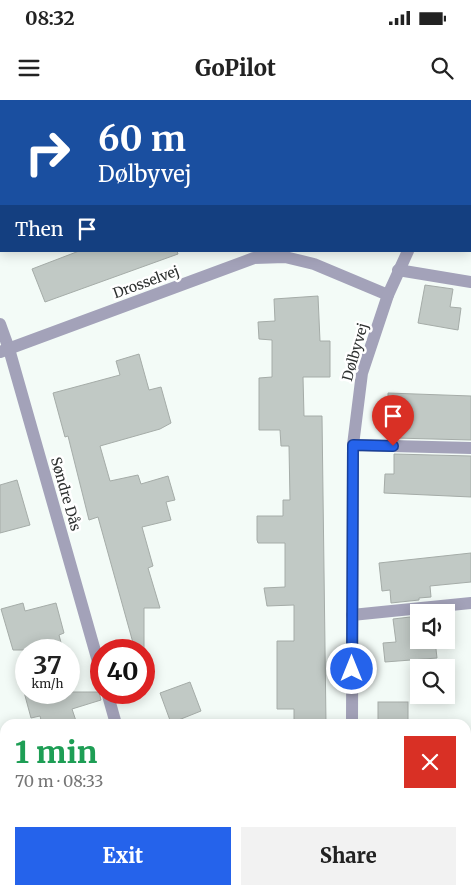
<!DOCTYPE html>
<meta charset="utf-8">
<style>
:root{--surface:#fff;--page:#f2f2f2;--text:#222;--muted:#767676;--accent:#2563eb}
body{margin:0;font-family:Merriweather,serif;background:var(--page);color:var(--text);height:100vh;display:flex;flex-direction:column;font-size:19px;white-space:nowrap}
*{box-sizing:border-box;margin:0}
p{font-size:16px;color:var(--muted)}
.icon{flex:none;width:28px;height:28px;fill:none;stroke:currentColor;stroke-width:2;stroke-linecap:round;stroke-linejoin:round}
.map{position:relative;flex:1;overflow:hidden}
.panel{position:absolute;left:0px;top:619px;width:471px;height:176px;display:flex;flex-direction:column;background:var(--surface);border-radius:15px 15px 0 0;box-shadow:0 2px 12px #0003}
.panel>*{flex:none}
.top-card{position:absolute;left:0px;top:0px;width:471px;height:152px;box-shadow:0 2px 12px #0003;background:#1a4fa0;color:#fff;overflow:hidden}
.tools{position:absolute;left:410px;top:504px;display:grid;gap:10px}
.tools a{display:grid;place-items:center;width:45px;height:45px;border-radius:0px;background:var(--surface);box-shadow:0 2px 12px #0003;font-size:25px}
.speed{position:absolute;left:15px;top:539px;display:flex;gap:10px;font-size:25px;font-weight:700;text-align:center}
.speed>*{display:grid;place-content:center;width:65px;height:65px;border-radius:50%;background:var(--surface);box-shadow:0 2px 12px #0003;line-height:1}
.speed small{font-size:12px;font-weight:400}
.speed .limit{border:8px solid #d22;background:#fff;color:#111}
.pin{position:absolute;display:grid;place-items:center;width:42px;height:42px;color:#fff;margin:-51px -21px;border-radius:50% 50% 50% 0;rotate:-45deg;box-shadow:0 0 5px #0007}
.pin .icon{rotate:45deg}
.me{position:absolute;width:55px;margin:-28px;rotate:0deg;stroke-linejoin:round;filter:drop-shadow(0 0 4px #0008)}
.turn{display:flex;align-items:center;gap:18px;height:105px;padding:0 15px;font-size:22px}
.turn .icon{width:65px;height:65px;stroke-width:2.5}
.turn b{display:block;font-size:35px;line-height:42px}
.then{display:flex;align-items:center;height:48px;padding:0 15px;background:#0003;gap:10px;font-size:19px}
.round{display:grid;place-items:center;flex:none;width:52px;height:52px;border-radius:0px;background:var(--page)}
.head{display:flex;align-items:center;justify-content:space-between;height:85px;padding:0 15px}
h1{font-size:30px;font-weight:800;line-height:38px;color:#1e9e55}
.action{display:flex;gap:10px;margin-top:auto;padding:10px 15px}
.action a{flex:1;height:58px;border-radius:0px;background:var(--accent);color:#fff;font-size:20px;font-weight:800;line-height:58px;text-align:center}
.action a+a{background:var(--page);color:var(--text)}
.status{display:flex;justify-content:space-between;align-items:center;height:35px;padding:0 25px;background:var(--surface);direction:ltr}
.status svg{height:14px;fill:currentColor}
header{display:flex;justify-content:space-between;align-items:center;height:65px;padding:0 15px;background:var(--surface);font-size:22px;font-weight:800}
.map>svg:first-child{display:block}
.building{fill:#c1c9c5;stroke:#a5aca8}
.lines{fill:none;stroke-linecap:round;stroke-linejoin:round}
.minor{stroke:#a3a2b9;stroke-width:12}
.route-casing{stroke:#184099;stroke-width:12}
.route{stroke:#2563eb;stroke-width:9}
.labels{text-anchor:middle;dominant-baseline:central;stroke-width:5;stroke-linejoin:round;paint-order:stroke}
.street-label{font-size:14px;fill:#2d302f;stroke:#fff}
</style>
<div class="status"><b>08:32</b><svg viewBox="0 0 49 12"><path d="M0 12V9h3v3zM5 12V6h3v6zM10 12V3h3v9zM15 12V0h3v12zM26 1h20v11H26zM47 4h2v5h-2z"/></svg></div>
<header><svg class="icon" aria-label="menu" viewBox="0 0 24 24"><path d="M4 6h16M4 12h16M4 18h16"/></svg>GoPilot<svg class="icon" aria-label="search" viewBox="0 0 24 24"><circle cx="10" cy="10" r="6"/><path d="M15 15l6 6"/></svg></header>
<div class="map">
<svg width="471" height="794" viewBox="0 0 471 794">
<rect width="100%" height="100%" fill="#f3fbf7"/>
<g class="building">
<polygon points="79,151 177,151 178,154 45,202 32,169"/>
<polygon points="425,185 453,189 450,207 461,208 458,230 418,223"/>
<polygon points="318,196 320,241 330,241 330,277 303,277 304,316 322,316 326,624 294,624 294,609 277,609 277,541 294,541 294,505 267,506 264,488 285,487 285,443 258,443 257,440 257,416 283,416 283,400 290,400 289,346 281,346 280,330 259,330 259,278 272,277 272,240 259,239 258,222 275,221 274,199"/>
<polygon points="139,254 149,290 161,287 171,323 160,329 100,346 110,381 138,375 141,384 168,376 175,400 166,402 171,420 142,427 153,466 148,468 160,508 144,508 144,563 144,550 135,550 98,417 89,420 68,336 65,337 53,293 120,275 116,261"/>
<polygon points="388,293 471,296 471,340 395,338 395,322 388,322"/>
<polygon points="394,354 471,356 471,397 384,393 385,374 394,374"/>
<polygon points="17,380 30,425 0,433 0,385"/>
<polygon points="471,453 471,482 430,486 431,497 419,498 419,500 391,503 390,490 382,491 379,463"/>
<polygon points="23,503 25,511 56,503 64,533 59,535 63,550 13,550 1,509"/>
<polygon points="419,516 419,540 435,540 437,558 385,562 383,543 396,542 393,519"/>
<polygon points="190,582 201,611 171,623 160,593"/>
<polygon points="24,592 99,592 101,600 72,609 77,624 42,624 40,616 31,618"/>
<rect x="378" y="602" width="30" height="22"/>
</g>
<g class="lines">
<g class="minor">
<polyline points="120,0 121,1"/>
<polyline points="470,55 471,54"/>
<polyline points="398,170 471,182"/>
<polyline points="0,224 9,249 101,572"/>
<polyline points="0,252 254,158 285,157 314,164 388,195"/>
<polyline points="353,345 471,348"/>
<polyline points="352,515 471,503"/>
<polyline points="107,592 116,624"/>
<polyline points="352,624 353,345 362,273 388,195 408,151"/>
<polyline points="466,761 471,759"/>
<polyline points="219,790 222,794"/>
<polyline points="363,790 365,794"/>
<polyline points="392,794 401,790"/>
</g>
</g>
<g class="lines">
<g class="route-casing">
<polyline id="route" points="352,569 353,345 393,346"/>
</g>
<use href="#route" class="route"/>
</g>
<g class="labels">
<g class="street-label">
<text transform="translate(146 182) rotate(-20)">Drosselvej</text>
<text transform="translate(355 252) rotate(-74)">Dølbyvej</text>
<text transform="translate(66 394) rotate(74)">Søndre Dås</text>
</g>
</g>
</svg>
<div class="tools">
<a><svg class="icon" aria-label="sound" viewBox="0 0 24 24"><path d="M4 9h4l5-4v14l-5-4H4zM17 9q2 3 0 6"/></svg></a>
<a><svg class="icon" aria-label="search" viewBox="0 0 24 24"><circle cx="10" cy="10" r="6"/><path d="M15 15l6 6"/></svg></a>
</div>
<div class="speed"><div>37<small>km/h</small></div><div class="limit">40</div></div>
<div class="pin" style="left:393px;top:346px;background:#d93025"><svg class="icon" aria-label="arrive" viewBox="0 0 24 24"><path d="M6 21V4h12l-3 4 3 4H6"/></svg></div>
<svg class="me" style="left:352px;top:569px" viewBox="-20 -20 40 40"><circle r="17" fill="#2563eb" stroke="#fff" stroke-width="3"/><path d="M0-11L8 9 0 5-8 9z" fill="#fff"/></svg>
<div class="top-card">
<div class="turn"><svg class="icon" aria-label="right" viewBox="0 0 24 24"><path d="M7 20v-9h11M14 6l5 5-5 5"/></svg><div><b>60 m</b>Dølbyvej</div></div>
<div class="then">Then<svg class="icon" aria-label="arrive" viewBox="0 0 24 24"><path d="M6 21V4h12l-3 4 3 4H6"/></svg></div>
</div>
<section class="panel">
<div class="head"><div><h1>1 min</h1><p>70 m · 08:33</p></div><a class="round" style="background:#d93025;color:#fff"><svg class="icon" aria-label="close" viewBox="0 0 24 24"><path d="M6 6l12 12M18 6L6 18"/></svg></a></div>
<div class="action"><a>Exit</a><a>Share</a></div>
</section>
</div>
